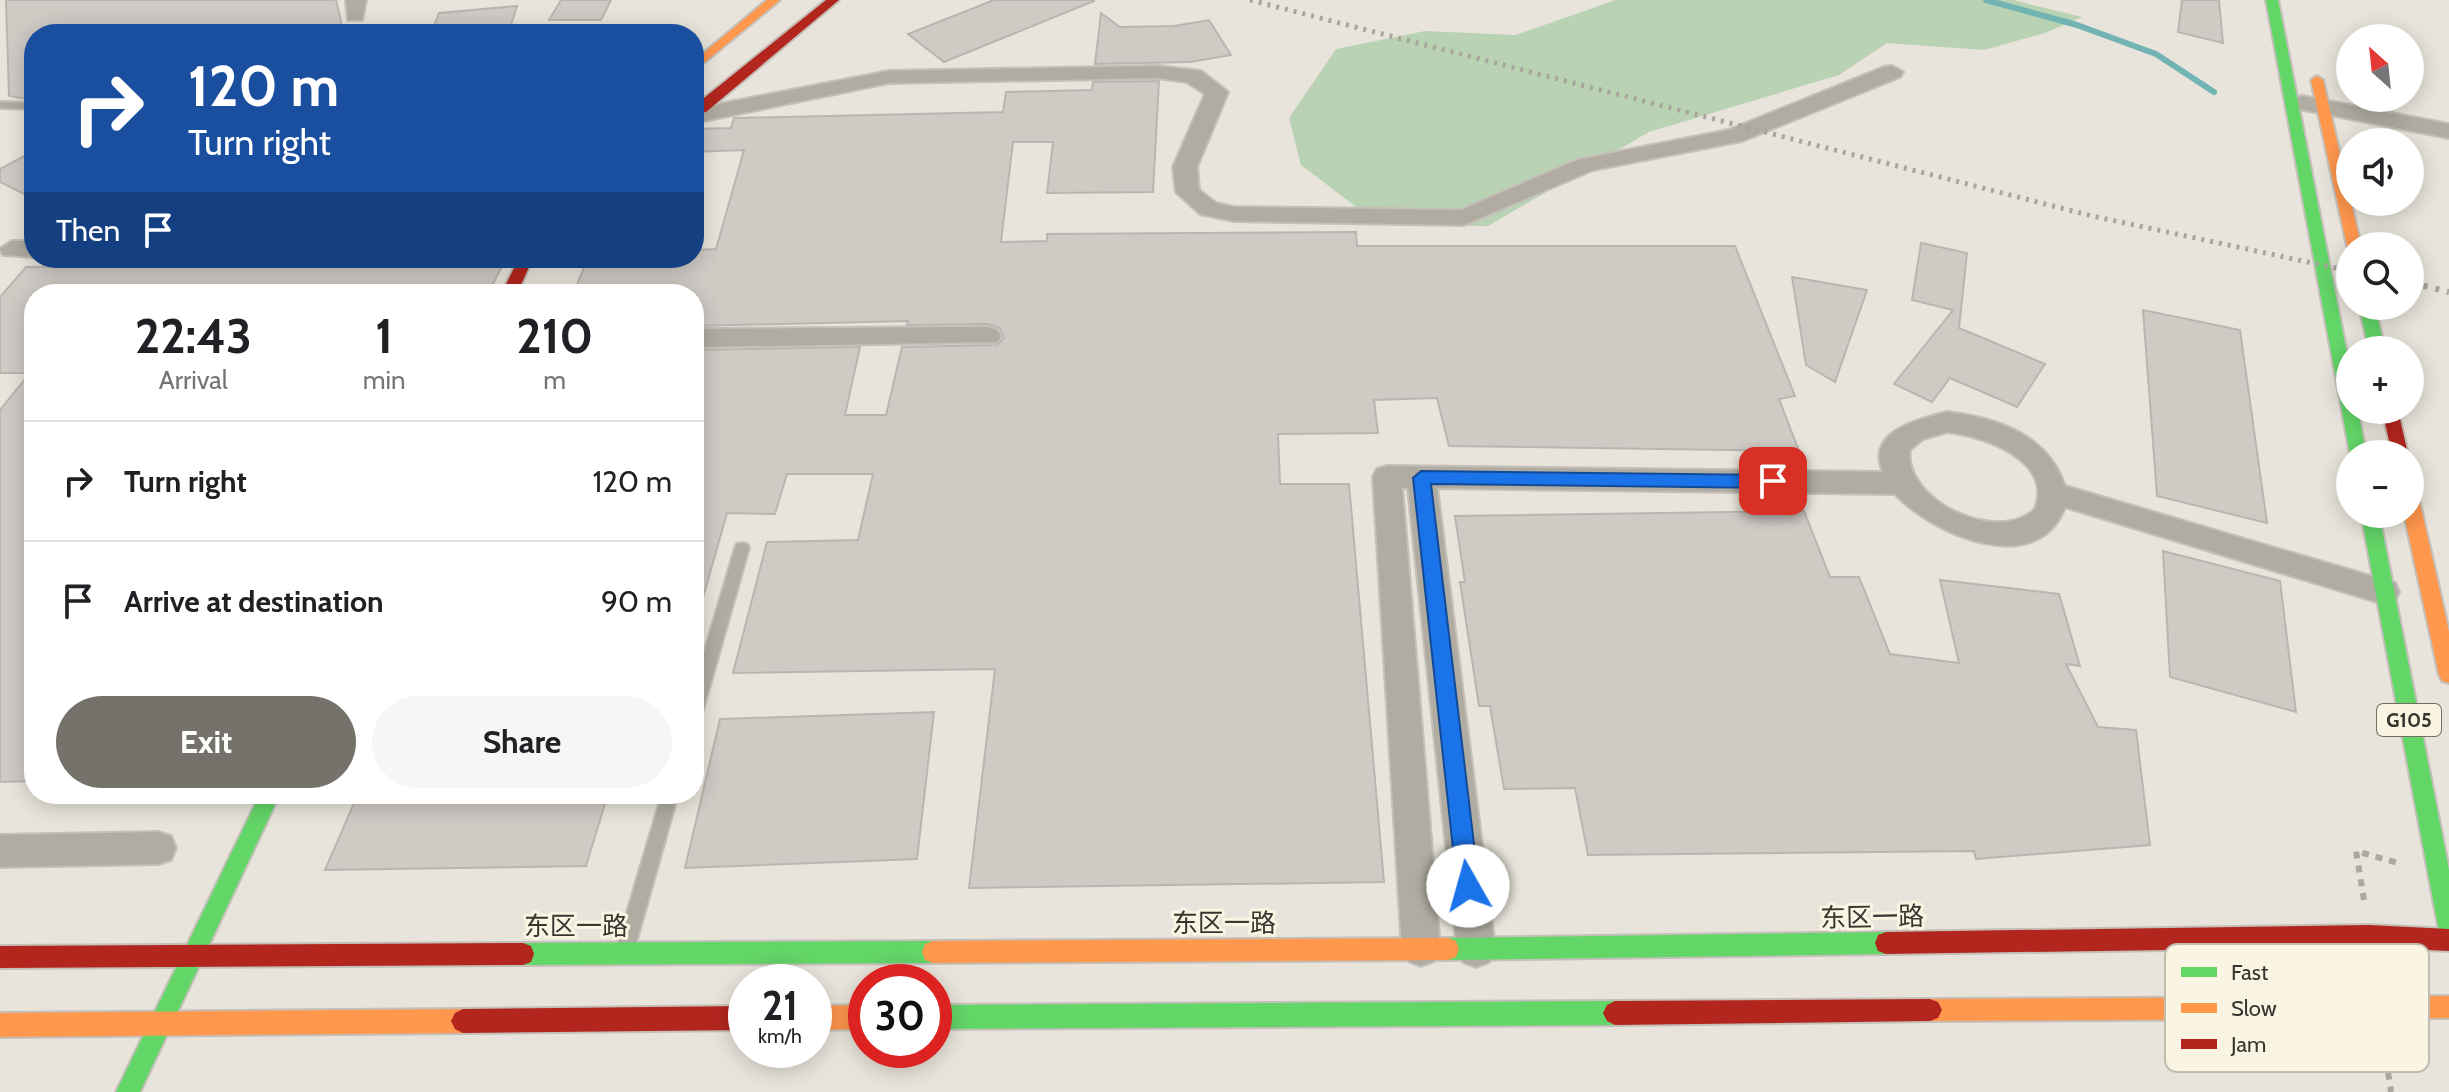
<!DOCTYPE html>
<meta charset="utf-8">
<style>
:root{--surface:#fff;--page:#f6f6f6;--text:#202124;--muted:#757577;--line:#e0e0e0;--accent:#75726b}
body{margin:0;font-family:Cabin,"Noto Sans SC",sans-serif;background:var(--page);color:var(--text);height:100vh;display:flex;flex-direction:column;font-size:30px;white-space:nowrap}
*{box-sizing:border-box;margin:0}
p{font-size:26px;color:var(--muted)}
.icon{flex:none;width:44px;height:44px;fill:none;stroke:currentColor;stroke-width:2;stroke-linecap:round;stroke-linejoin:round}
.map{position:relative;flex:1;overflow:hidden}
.drawer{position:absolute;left:24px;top:284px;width:680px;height:520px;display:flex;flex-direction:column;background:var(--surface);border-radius:32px;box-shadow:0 4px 20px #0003}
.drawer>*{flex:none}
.hud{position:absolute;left:24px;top:24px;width:680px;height:244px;border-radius:32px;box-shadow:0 4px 20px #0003;background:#1a4fa0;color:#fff;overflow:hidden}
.needle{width:52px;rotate:333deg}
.buttons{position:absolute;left:2336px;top:24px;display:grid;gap:16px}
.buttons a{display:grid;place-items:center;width:88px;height:88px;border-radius:50%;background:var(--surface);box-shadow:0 4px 20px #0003;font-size:40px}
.speed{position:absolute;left:728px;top:964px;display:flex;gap:16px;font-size:40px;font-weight:700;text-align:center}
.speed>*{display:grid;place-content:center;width:104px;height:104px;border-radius:50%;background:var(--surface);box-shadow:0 4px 20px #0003;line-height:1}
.speed small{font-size:20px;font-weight:400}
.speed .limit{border:12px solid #d22;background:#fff;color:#111}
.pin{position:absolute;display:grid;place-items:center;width:68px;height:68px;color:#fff;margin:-34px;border-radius:16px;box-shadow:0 4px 12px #0006}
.me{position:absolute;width:88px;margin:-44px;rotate:353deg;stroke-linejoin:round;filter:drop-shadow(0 0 6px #0008)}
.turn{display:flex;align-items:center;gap:28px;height:168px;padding:0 32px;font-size:36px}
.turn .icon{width:104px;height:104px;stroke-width:2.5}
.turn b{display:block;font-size:56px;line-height:68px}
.then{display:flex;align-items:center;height:76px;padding:0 32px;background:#0003;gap:16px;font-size:30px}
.eta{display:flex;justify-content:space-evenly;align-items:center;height:136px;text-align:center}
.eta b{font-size:48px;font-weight:700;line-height:56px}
.action{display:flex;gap:16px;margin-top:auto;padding:16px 32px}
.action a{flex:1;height:92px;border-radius:48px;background:var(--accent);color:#fff;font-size:32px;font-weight:700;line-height:92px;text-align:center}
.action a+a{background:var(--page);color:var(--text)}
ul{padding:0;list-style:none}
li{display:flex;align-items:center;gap:24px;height:120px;padding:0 32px;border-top:2px solid var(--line)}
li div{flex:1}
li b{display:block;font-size:30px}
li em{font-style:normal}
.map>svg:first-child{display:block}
.green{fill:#b9d2b4}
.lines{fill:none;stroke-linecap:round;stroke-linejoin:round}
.stream{stroke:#72b3b4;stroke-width:6}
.building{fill:#d0cac5;stroke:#bbb5b1;stroke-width:2}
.lane-casing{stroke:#c4c0b9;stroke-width:4}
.street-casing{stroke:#c4c0b9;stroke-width:4}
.fast-casing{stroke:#c4c0b9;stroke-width:4}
.slow-casing{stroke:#c4c0b9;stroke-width:4}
.jam-casing{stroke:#c4c0b9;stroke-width:4}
.path{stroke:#aba8a0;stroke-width:6;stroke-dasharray:7 7;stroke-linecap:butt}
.lane{fill:#b0aca2;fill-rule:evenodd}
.street{fill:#b0aca2;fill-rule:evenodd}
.fast{fill:#63d668;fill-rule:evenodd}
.slow{fill:#ff974d;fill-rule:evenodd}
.jam{fill:#b3261e;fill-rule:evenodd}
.rail-far1{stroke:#a8a59e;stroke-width:5;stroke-dasharray:3 6;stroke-linecap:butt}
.rail{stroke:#a8a59e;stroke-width:6;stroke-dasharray:4 8;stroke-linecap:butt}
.route{fill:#1a73e8;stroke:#114b97;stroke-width:2}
.labels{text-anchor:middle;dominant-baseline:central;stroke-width:6;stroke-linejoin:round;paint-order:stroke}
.shield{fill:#faf4e3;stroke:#726e65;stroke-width:2}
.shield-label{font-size:20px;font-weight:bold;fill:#37352f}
.near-street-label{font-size:26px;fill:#37352f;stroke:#faf4e3}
.key{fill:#faf4e3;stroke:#c0bbad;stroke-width:2}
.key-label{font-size:22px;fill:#37352f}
</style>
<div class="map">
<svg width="2449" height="1092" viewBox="0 0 2449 1092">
<rect width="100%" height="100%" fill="#e8e4db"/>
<polygon class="green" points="1616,0 2013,0 2082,17 2045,33 1984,50 1887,43 1839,75 1649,132 1488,226 1380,225 1301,165 1289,118 1336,49 1425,31 1515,35"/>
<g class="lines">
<polyline class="stream" points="1986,0 2077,25 2156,54 2214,92"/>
</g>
<g class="building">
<polygon points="6,0 336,0 343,30 332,34 34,34 34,100 9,96"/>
<polygon points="561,0 611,0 601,20 549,20"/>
<polygon points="994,0 1094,0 1094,1 944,62 908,34"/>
<polygon points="2182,0 2219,0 2223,43 2178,32"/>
<polygon points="517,6 509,31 431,34 439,13"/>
<polygon points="1101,13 1120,27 1174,26 1209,20 1231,55 1190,62 1095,64"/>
<polygon points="1159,81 1153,192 1047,193 1053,142 1013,142 1001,242 1047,241 1047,234 1356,232 1357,246 1735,246 1795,396 1779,399 1799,451 1449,446 1437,398 1374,400 1378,433 1278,434 1280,484 1349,484 1384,882 969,888 995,669 733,673 767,542 858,540 873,474 787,474 775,514 727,513 700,608 694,607 694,350 860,347 845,415 886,415 902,347 997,345 1004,338 1000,328 988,324 907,325 908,321 694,326 694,294 573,294 588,258 694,258 694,250 716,249 744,150 694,152 694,129 731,128 734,118 1003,112 1006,92 1092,90 1093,82"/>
<polygon points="34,151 34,199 0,182 0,169"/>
<polygon points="1921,243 1967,253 1959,328 2045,364 2017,407 1950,378 1932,402 1894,384 1953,310 1912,300"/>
<polygon points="297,262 504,262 488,294 34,294 34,781 0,782 0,410 30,373 0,373 0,297 26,267"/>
<polygon points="1792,277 1867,290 1835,382 1806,365"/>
<polygon points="2143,310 2240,330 2267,523 2157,496"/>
<polygon points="1804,511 1830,577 1859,577 1890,654 1959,663 1940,580 2059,594 2080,666 2066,664 2098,727 2136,730 2150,845 1976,859 1974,851 1588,855 1575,788 1504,789 1490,706 1479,706 1460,582 1465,582 1455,516"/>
<polygon points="2163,551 2280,581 2296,712 2170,677"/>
<polygon points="934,712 917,859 685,868 720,719"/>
<polygon points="358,794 608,794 586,866 325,870"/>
</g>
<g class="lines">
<g class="lane-casing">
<g id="lane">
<polygon points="381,28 386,31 384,33 369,34"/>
<polygon points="0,102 34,103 34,109 0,108"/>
<polygon points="742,543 747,544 749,548 702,713 699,718 694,720 694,687 735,548 737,544"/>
<polygon points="662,794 678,794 636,943 633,949 627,951 621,949 618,943"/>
</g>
</g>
<g class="street-casing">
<g id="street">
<polygon points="346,0 366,0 362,20 348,20"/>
<polygon points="1158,66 1201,71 1228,92 1197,167 1199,190 1216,203 1234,207 1461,210 1577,160 1729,130 1884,67 1892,66 1903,72 1900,77 1742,141 1593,170 1464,225 1234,221 1200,214 1176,192 1173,167 1205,94 1187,82 1158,78 889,83 694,123 694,109 889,71"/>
<polygon points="2302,96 2449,124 2449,138 2294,108 2291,103 2294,98"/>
<polygon points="12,241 34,241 34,257 3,255 0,249"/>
<polygon points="988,327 997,330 1001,336 997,342 694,347 694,329"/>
<path d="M1947,412c50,6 100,22 118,74l319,94 11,3 4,9 -4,9 -11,3 -319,-97c-28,74 -134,26 -170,-13l-458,-6 58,461 -6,13 -13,5 -13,-5 -6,-13 -49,-461h-6l38,460 -6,13 -13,5 -13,-5 -6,-13 -29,-471 4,-8 10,-3 496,6c-18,-41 37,-53 64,-60zM1947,432c35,4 107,27 88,77 -37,36 -132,-8 -125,-59l13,-11z"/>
<polygon points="158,832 171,836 176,848 171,860 158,864 0,867 0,835"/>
</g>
</g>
<g class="fast-casing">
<g id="fast">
<polygon points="2266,0 2278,0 2350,369 2350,410 2358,410 2366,454 2350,454"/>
<polygon points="2359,306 2375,306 2385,350 2369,350"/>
<polygon points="2361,514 2379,514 2449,870 2449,937 2441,933 2438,926"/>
<polygon points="260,794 280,794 140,1092 116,1092"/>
<polygon points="1886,932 1894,935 1897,943 1894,951 1886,954 1448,960 1440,957 1437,949 1440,941 1448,938"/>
<polygon points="933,941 941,944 944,952 941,960 933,963 523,965 515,962 512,954 515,946 523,943"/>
<polygon points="1615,1001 1623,1005 1627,1013 1623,1021 1615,1025 934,1029 934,1005"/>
</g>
</g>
<g class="slow-casing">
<g id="slow">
<polygon points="767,0 780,0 694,71 694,61"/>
<polygon points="2317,76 2323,80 2361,246 2350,246 2350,250 2347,246 2311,80"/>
<polygon points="2410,492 2419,499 2449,632 2449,683 2442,681 2439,675 2404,514 2410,514"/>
<polygon points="1448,938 1456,941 1459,949 1456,957 1448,960 933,963 925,960 922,952 925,944 933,941"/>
<polygon points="2449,996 2449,1018 1930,1021 1922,1018 1918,1010 1922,1002 1930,999"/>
<polygon points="866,1005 866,1029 814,1030 814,1006"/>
<polygon points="463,1009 471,1013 475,1021 471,1029 463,1033 0,1037 0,1013"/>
</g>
</g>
<g class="jam-casing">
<g id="jam">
<polygon points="826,0 839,0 706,112 694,114 694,106"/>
<polygon points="519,258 533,258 517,294 501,294"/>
<polygon points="2382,410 2398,410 2408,454 2392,454"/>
<polygon points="2369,925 2449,929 2449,951 2369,947 1886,954 1878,951 1875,943 1878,935 1886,932"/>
<polygon points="523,943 531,946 534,954 531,962 523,965 0,968 0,946"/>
<polygon points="1930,999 1938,1002 1942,1010 1938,1018 1930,1021 1615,1025 1607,1021 1603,1013 1607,1005 1615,1001"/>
<polygon points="746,1006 746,1030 463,1033 455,1029 451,1021 455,1013 463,1009"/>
</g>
</g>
<g class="path">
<polyline points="2364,900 2356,851 2398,863"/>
<polyline points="2384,1045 2391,1092"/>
</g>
<use href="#lane" class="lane"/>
<use href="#street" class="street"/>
<use href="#fast" class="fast"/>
<use href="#slow" class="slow"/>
<use href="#jam" class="jam"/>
<g class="rail-far1">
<polyline points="1250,0 2092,216 2350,271"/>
<polyline points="2410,283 2421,285"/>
</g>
<polyline class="rail" points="2412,283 2449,292"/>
</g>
<polygon class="route" points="1421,471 1773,475 1781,481 1773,488 1431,484 1479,886 1476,893 1468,896 1461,893 1457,886 1413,478"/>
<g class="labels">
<rect class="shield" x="2377" y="704" width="64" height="32" rx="6"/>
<g class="shield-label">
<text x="2409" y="720">G105</text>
</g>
<g class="near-street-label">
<text transform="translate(1872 917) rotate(-1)">东区一路</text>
<text x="1224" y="923">东区一路</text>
<text x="576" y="926">东区一路</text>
</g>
</g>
<rect x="2165" y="944" width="264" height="128" rx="12" class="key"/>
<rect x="2181" y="967" width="36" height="10" fill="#63d668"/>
<rect x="2181" y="1003" width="36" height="10" fill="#ff974d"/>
<rect x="2181" y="1039" width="36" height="10" fill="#b3261e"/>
<g class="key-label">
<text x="2231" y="980">Fast</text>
<text x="2231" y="1016">Slow</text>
<text x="2231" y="1052">Jam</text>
</g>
</svg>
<div class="buttons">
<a><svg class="needle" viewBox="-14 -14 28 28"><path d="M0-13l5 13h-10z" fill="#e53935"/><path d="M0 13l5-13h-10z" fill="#757577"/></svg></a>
<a><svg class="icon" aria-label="sound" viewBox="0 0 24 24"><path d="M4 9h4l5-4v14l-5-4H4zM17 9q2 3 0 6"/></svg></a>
<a><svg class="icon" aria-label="search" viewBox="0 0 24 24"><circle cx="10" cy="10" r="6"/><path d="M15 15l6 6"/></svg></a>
<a>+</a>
<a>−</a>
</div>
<div class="speed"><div>21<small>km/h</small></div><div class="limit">30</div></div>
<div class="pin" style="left:1773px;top:481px;background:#d93025"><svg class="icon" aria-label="arrive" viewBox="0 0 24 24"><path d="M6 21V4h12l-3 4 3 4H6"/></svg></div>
<svg class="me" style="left:1468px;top:886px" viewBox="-20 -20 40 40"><circle r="19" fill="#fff"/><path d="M0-13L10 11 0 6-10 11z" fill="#1a73e8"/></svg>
<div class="hud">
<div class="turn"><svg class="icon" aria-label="right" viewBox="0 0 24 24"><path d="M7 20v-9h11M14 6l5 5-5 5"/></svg><div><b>120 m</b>Turn right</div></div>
<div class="then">Then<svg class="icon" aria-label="arrive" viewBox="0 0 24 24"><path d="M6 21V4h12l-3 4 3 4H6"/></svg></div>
</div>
<section class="drawer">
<div class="eta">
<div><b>22:43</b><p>Arrival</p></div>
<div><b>1</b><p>min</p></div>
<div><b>210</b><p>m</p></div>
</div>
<ul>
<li><svg class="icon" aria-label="right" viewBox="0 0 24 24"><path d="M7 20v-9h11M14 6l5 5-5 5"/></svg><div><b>Turn right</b></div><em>120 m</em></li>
<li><svg class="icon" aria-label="arrive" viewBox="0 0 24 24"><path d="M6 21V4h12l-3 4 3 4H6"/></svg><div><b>Arrive at destination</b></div><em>90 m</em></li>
</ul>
<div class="action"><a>Exit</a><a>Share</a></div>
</section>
</div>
